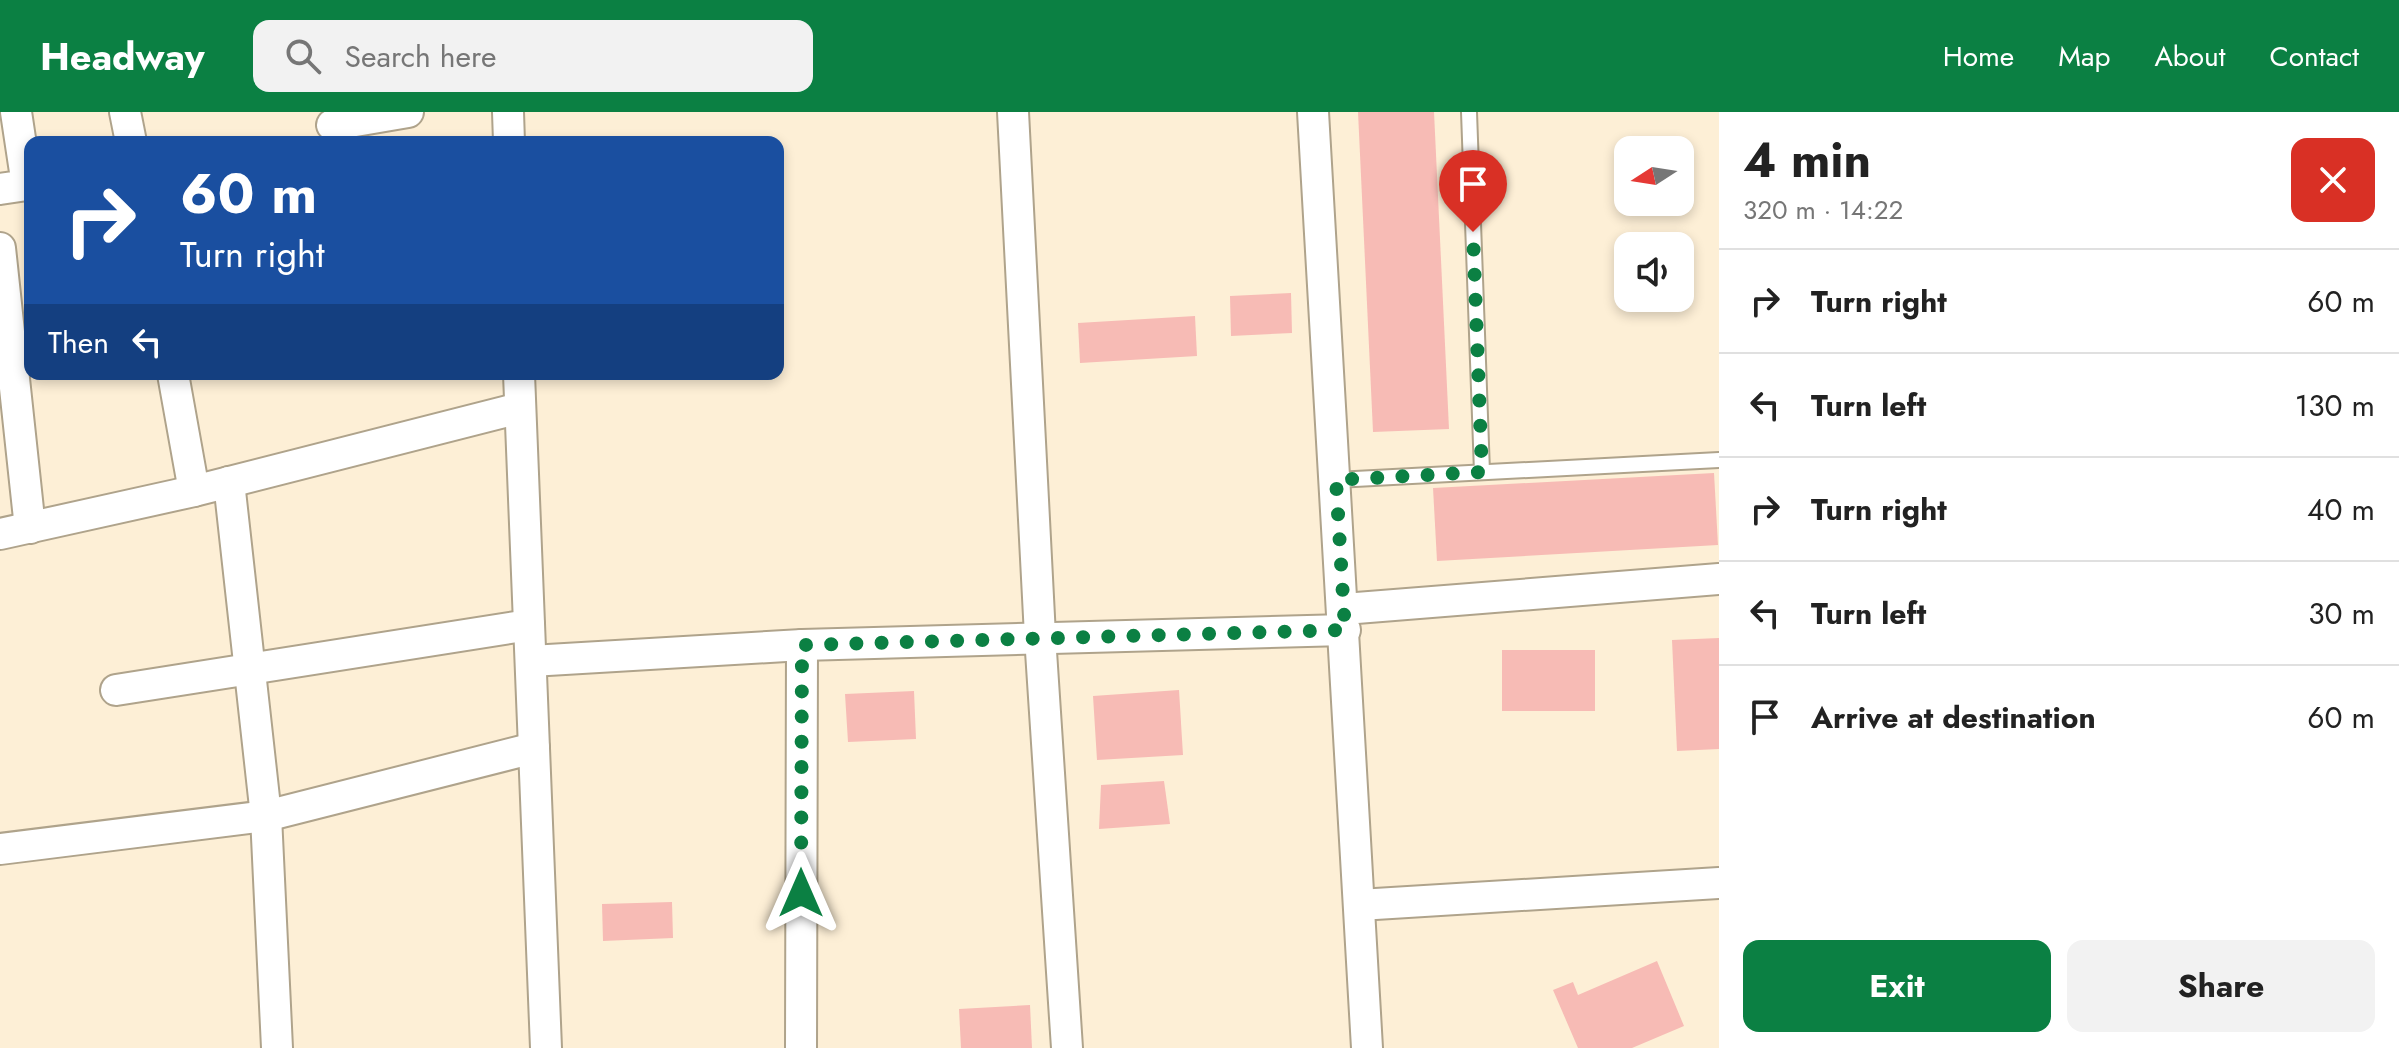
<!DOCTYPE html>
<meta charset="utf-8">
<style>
:root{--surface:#fff;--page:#f2f2f2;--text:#222;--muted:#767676;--line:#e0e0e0;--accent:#0b8043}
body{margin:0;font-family:Jost,sans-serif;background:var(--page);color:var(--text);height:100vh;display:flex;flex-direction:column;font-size:30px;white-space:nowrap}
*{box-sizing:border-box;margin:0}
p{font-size:26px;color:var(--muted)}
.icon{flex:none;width:44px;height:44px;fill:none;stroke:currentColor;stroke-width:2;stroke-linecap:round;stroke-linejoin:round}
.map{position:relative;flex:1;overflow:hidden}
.details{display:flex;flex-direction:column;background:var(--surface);width:680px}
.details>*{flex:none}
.guide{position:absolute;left:24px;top:24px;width:760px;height:244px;border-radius:16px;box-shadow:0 4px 12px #0003;background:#1a4fa0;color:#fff;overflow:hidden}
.needle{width:52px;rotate:258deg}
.buttons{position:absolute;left:1614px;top:24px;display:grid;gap:16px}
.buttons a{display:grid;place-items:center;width:80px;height:80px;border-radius:16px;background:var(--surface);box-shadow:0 4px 12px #0003;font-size:40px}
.pin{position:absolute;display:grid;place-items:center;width:68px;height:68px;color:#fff;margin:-82px -34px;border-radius:50% 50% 50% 0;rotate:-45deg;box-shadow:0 0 8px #0007}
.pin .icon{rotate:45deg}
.me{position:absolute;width:88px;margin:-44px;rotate:0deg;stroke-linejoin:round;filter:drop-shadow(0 0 6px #0008)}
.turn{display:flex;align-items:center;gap:28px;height:168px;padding:0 24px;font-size:36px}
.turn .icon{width:104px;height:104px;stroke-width:2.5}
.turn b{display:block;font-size:56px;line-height:68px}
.then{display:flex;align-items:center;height:76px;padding:0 24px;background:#0003;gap:16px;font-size:30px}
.round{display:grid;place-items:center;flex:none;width:84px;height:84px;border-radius:16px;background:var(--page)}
.head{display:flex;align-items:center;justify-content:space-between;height:136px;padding:0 24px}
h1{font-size:48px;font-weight:700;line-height:60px}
.action{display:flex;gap:16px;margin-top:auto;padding:16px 24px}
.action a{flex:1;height:92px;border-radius:16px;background:var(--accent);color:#fff;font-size:32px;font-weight:700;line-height:92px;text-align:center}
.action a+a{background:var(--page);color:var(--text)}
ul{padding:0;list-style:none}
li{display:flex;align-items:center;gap:24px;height:104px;padding:0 24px;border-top:2px solid var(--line)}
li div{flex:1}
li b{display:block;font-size:30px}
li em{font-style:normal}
header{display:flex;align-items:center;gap:48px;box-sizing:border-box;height:112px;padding:0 40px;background:var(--accent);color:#fff}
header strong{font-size:38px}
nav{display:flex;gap:44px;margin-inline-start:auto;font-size:28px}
.search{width:560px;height:72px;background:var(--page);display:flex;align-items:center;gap:20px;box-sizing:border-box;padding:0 28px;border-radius:16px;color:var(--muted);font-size:30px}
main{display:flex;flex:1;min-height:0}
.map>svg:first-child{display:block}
.building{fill:#f7bbb5}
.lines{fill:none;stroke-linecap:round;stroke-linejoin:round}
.service-casing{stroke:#afa38b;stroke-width:18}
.minor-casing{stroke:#afa38b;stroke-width:34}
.service{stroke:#fff;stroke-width:14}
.minor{stroke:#fff;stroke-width:30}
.route{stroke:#0b8043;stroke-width:14;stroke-dasharray:0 25.2}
</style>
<header>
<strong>Headway</strong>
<div class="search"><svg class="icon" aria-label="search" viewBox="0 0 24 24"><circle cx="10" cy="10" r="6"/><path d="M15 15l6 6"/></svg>Search here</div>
<nav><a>Home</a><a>Map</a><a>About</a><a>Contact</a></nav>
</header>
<main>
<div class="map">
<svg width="1719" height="936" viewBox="0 0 1719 936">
<rect width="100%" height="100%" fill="#fdefd6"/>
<g class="building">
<polygon points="1358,0 1434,0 1449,317 1373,320"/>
<polygon points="1291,181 1292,221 1231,224 1230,184"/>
<polygon points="1195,204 1197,244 1080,251 1078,211"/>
<polygon points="1714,361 1718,433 1437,449 1433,376"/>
<polygon points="1719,526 1719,637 1677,639 1672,528"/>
<rect x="1502" y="538" width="93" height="61"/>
<polygon points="1179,578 1183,643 1097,648 1093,584"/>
<polygon points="914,579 916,627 848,630 845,582"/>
<polygon points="1164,669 1170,712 1099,717 1101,673"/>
<polygon points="672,790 673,826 603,829 602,792"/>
<polygon points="1657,849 1684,914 1632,936 1578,936 1553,878 1573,870 1578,883"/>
<polygon points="1030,893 1032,936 961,936 959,897"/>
</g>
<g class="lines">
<g class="service-casing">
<g id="service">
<polyline points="1469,0 1482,360"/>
<polyline points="1336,368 1719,348"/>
</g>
</g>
<g class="minor-casing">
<g id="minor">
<polyline points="125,0 131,30"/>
<polyline points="508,0 509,30"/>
<polyline points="1013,0 1040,524 1067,936"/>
<polyline points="1313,0 1367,936"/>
<polyline points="332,13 408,0"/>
<polyline points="0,77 27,73 16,0"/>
<polyline points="0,136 30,416"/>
<polyline points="173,262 194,379"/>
<polyline points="519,262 546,936"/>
<polyline points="229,370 266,704 277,936"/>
<polyline points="0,422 194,379 520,296"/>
<polyline points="1344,497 1719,467"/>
<polyline points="531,549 802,533 1345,518"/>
<polyline points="116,578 529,513"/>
<polyline points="0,737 266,704 534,636"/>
<polyline points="1359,793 1719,771"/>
<polyline points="801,936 802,533"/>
</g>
</g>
<use href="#service" class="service"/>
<use href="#minor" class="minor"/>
</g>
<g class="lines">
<polyline class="route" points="801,781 802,533 1345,518 1336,368 1482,360 1473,120"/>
</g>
</svg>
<div class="buttons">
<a><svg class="needle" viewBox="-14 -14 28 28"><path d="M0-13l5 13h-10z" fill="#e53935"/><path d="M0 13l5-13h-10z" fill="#767676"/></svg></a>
<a><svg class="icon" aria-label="sound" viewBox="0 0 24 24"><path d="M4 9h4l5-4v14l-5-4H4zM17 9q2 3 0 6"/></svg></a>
</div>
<div class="pin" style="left:1473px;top:120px;background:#d93025"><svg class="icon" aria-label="arrive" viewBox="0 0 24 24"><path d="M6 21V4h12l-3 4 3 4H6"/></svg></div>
<svg class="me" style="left:801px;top:781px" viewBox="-20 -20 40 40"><path d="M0-17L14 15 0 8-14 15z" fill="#0b8043" stroke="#fff" stroke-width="4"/></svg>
<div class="guide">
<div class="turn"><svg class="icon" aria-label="right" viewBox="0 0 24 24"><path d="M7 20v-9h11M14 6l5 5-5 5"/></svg><div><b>60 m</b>Turn right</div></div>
<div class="then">Then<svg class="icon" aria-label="left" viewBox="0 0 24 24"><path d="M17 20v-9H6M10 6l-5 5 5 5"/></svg></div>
</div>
</div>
<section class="details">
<div class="head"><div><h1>4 min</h1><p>320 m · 14:22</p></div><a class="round" style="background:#d93025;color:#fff"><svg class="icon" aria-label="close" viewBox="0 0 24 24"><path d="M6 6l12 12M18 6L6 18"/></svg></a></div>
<ul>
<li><svg class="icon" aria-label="right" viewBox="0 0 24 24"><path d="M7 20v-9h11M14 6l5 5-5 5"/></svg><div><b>Turn right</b></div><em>60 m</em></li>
<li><svg class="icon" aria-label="left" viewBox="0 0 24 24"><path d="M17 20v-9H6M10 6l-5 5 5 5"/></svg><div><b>Turn left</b></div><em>130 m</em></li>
<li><svg class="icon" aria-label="right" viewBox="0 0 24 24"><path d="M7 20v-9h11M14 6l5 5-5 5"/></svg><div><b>Turn right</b></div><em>40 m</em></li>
<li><svg class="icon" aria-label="left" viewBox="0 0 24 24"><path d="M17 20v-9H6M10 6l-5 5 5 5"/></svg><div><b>Turn left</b></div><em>30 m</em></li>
<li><svg class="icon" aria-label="arrive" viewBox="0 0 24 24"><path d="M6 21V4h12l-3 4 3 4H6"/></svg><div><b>Arrive at destination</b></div><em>60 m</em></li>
</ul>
<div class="action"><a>Exit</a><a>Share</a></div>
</section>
</main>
